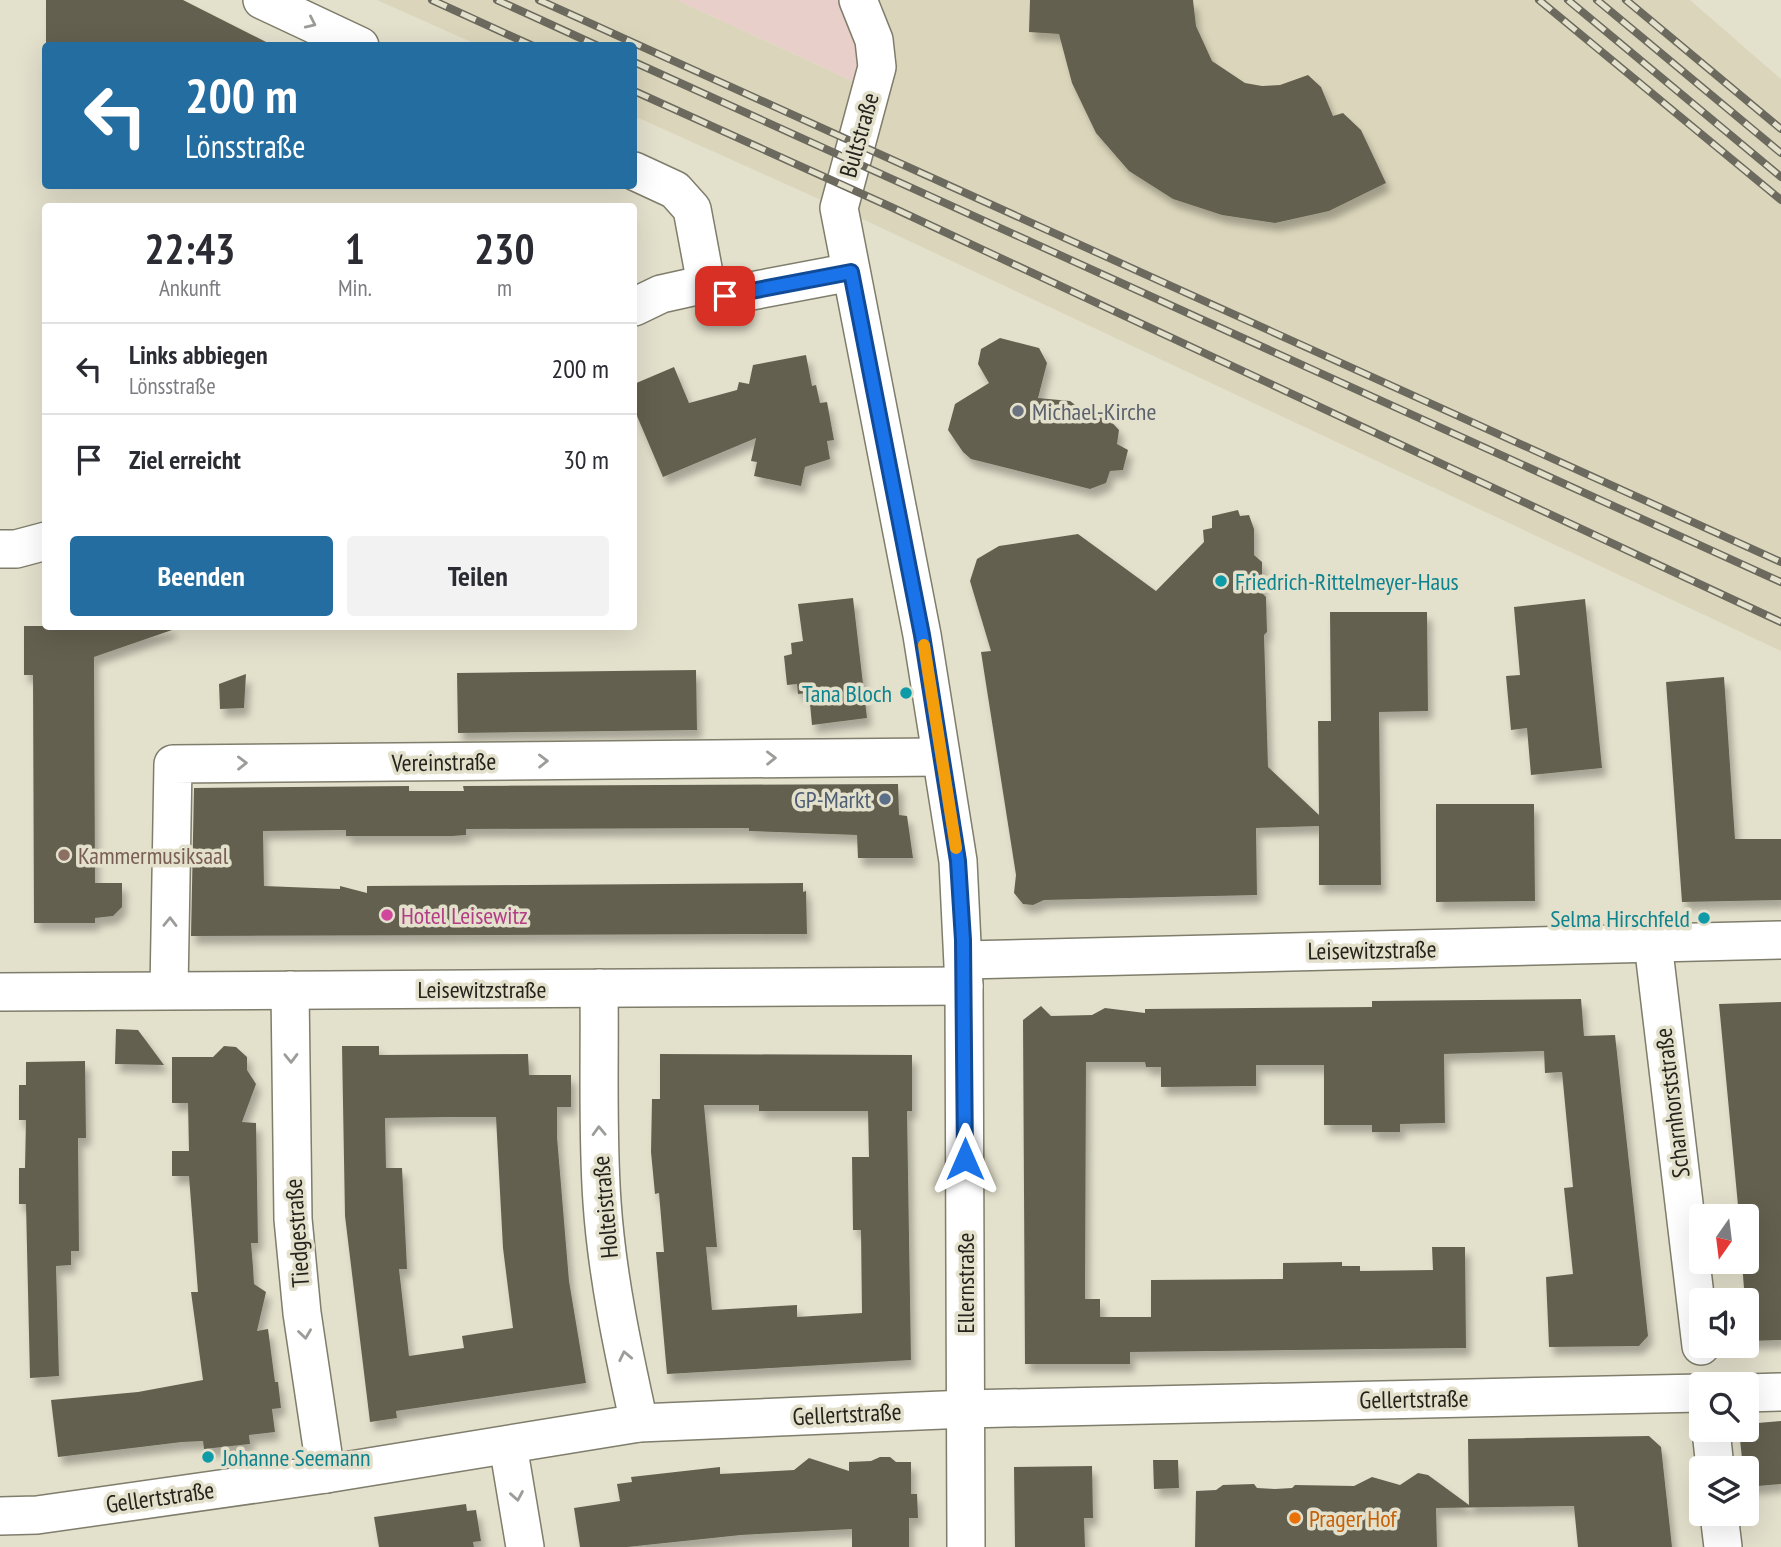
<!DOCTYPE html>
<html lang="de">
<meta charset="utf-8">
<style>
:root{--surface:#fff;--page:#f2f2f3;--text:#2b2b33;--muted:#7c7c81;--line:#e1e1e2;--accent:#236da0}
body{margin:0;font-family:"PT Sans Narrow",sans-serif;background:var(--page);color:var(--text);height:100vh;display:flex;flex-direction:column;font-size:26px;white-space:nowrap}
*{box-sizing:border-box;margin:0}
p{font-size:23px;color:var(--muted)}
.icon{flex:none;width:38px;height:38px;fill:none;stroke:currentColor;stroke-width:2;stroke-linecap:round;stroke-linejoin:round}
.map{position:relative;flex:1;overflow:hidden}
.drawer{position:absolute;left:42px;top:203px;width:595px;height:427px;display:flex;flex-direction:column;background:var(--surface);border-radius:7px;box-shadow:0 7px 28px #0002}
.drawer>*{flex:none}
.hud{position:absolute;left:42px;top:42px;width:595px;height:147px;border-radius:7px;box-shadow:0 7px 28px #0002;background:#236da0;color:#fff;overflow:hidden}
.needle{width:46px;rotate:194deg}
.tools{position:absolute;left:1689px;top:1204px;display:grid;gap:14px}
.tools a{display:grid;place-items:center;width:70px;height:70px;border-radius:7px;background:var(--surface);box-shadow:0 7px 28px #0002;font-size:35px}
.pin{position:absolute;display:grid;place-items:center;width:60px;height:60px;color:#fff;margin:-30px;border-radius:14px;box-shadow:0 4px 10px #0006}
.me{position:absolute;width:77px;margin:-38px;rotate:0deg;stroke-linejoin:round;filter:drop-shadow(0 0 5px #0008)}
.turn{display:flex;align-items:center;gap:24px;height:147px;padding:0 28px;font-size:32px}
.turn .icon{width:91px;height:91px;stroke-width:2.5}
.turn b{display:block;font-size:49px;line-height:60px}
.eta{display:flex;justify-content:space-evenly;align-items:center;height:119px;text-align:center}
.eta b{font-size:42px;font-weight:600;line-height:49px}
.button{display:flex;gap:14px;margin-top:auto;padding:14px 28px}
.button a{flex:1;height:80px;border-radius:7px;background:var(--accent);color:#fff;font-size:28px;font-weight:600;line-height:80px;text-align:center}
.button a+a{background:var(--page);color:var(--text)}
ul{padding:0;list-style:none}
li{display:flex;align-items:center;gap:21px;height:91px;padding:0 28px;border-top:2px solid var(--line)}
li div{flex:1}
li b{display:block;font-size:26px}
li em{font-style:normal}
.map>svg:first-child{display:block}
.built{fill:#dbd6bb}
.industrial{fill:#e9cfca}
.building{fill:#646150;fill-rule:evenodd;filter:url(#shadow)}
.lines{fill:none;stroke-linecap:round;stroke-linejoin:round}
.minor-casing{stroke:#7f7d6b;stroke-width:40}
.minor{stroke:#fff;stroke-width:37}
.rail-casing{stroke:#6c6a5e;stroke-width:8}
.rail{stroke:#e3e0cc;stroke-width:5;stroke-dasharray:16;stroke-linecap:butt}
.oneway{stroke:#9c9c99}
.route-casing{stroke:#114b97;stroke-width:18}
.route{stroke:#1a73e8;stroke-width:12}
.slow{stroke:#f59e0b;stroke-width:12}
.worship-dot{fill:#6b7280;stroke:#e3e0cc;stroke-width:2.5}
.culture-dot{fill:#0f9aa8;stroke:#e3e0cc;stroke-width:2.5}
.service-dot{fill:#5c6f8a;stroke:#e3e0cc;stroke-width:2.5}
.education-dot{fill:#8d6e63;stroke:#e3e0cc;stroke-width:2.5}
.hotel-dot{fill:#d1479c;stroke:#e3e0cc;stroke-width:2.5}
.food-dot{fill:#e8710a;stroke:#e3e0cc;stroke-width:2.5}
.labels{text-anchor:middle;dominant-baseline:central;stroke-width:7;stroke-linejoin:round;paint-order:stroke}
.street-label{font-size:24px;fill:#24231c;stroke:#e3e0cc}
.worship-label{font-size:24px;fill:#5b616d;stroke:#e3e0cc;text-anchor:start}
.culture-label{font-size:24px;fill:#0d838f;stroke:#e3e0cc;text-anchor:start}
.service-label{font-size:24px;fill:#4e5e75;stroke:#e3e0cc;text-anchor:end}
.education-label{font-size:24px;fill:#785e54;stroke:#e3e0cc;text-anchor:start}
.hotel-label{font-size:24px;fill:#b23c85;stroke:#e3e0cc;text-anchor:start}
.food-label{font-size:24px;fill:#c56008;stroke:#e3e0cc;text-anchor:start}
</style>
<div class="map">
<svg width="1781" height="1547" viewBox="0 0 1781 1547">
<defs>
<filter id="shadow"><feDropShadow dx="4.5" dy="8" stdDeviation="3.5" flood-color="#0004"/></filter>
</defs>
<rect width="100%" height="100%" fill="#e3e0cc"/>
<polygon class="built" points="377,0 677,0 872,90 858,0 1690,0 1781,79 1781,651 839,208 634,116 634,46 478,45"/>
<polygon class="industrial" points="677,0 858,0 872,90 827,69"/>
<g class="building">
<polygon points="46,0 183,0 274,46 46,46"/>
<polygon points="1030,0 1193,0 1196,26 1212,61 1245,83 1262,86 1280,85 1308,75 1321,87 1333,116 1343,113 1361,130 1386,183 1329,211 1275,223 1222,215 1173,199 1129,171 1096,133 1072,83 1059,34 1029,32"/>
<polygon points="1000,338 1039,348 1047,363 1038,398 1070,401 1094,419 1099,409 1119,430 1117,444 1128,450 1123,470 1110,471 1106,483 1090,489 971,459 963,452 948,430 955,404 989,383 978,364 981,349"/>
<polygon points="806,355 812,386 816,385 820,403 827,402 834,440 827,441 830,459 805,467 801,486 754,476 757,462 751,461 756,438 663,477 634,409 634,384 674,367 689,403 737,390 739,382 749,384 753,365"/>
<polygon points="1238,510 1240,516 1249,515 1254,529 1254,555 1262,562 1262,593 1266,597 1267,632 1264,635 1268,767 1319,815 1318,721 1331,721 1330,612 1427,612 1428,711 1379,712 1381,885 1319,885 1319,826 1256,828 1257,895 1044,900 1033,905 1023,904 1014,893 1016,875 981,652 991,651 970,581 977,559 999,546 1078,534 1156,591 1204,542 1203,530 1212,528 1212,516"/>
<polygon points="853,598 867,718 812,725 809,693 798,694 797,684 787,685 784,656 792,654 791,643 803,641 798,604"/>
<polygon points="1585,599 1602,768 1531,775 1527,728 1511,730 1506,676 1520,675 1514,607"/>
<polygon points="24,626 171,626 172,630 94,657 95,883 122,883 122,907 113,916 95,918 95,923 34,923 33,675 24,675"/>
<polygon points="696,670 697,730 458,733 457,673"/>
<polygon points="246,674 244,708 220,709 219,684"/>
<polygon points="1724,677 1735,839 1781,839 1781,900 1682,902 1666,682"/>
<polygon points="898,784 899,815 907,816 913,858 858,858 857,835 749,831 749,828 466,829 466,835 452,836 346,836 346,830 263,831 264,886 340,889 340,886 367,893 367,886 803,883 803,892 806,891 807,934 191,936 194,788 409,786 409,791 464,791 463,786"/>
<polygon points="1436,804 1534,804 1535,901 1436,902"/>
<polygon points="1581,999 1584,1036 1615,1035 1648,1336 1639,1346 1549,1347 1546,1277 1573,1274 1564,1188 1573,1187 1562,1072 1545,1073 1544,1051 1444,1054 1445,1123 1400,1124 1400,1132 1372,1132 1372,1125 1324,1125 1324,1065 1256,1065 1256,1086 1161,1087 1161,1067 1146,1067 1145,1062 1086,1062 1085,1299 1100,1299 1100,1317 1151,1317 1151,1280 1283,1279 1283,1263 1342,1262 1342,1266 1360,1266 1360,1271 1433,1270 1432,1247 1465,1247 1466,1348 1130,1352 1130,1364 1025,1364 1023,1020 1041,1006 1051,1016 1092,1015 1105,1008 1145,1013 1145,1009 1372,1007 1372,1001"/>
<polygon points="1781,1002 1781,1340 1748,1341 1742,1262 1746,1262 1746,1216 1739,1216 1719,1004"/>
<polygon points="116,1029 138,1030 164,1065 115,1064"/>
<polygon points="224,1046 236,1047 247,1057 247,1070 256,1084 242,1122 256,1123 258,1243 251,1243 253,1267 254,1284 266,1292 257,1331 268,1329 275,1382 278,1382 281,1408 272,1409 275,1432 249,1435 250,1444 204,1449 203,1441 182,1442 58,1457 51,1400 138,1392 203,1380 191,1292 198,1292 189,1176 172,1176 172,1151 189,1151 188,1103 172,1103 172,1057 213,1057"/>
<path d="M342,1046h37v9l149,-1 1,21h42v32h-14v30l12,144 17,102 -190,28 1,7 -27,4 -25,-206zM453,1117h43l7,131 10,80 -51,8 2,12 -55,8 -10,-87h8l-5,-101h-16l-1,-50z"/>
<path d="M660,1054l252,1v56h-5l4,249 -244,14 -11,-122h8l-5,-59 -4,1 -4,-42 1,-53h8zM704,1105h55v6h109l1,46h-17l1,73h8l1,83 -65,4v-12l-85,5 -6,-63h11z"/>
<polygon points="85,1061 86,1138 78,1138 79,1251 71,1251 71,1265 56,1266 59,1376 30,1378 26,1204 19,1204 19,1168 25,1168 26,1120 19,1120 19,1085 26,1085 26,1062"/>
<polygon points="1781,1421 1781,1484 1746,1487 1746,1468 1743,1468 1739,1430 1746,1430 1746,1424"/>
<polygon points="1649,1436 1661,1447 1672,1547 1578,1547 1574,1506 1436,1508 1437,1547 1195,1547 1196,1491 1216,1490 1223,1485 1254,1484 1257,1488 1275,1489 1292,1488 1295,1485 1354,1486 1372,1477 1400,1485 1418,1473 1428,1475 1469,1505 1468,1439"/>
<polygon points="880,1457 890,1457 896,1462 911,1462 911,1494 917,1494 918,1518 909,1518 909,1547 852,1547 852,1529 741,1535 627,1547 580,1547 574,1508 620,1501 617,1484 632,1482 631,1477 720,1467 720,1474 794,1470 809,1458 849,1471 849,1462 871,1461"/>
<polygon points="1153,1460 1178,1460 1179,1488 1154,1489"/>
<polygon points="1092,1466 1093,1518 1084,1518 1085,1547 1015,1547 1014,1467"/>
<polygon points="466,1504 467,1511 476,1510 481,1541 473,1542 474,1547 379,1547 374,1517"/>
</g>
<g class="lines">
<g class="minor-casing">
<g id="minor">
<polyline points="262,0 360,46"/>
<polyline points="858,0 874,40 877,67 839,208 922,635 958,861 964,986 966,1547"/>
<polyline points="634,171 675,190 692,209 706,284 711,293 725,296 851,272"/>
<polyline points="634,307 661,294 706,284"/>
<polyline points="0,549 16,549 46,541"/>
<polyline points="1653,943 1701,1346"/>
<polyline points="964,960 1781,940"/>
<path d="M599,988c1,72 -2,143 3,214 5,74 21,148 37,221"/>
<polyline points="169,990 173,764 940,757"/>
<polyline points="290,990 293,1219 302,1313 326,1474"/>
<polyline points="0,992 964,986"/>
<polyline points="1746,1393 1781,1392"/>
<polyline points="1711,1430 1715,1468"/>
<polyline points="508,1445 525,1547"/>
<polyline points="1719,1514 1723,1547"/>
<polyline points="0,1516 37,1515 326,1474 639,1423 966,1409 1701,1393"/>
</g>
</g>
<use href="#minor" class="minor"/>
<g class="rail-casing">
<g id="rail">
<polyline points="432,0 533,46"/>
<polyline points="497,0 598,46"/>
<polyline points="539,0 1781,562"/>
<polyline points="1539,0 1781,200"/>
<polyline points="1568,0 1781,177"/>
<polyline points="1597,0 1781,153"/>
<polyline points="1626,0 1781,129"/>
<polyline points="634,62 1781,582"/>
<polyline points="634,91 891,207 1781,622"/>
</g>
</g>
<use href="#rail" class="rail"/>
</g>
<defs><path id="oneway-chevron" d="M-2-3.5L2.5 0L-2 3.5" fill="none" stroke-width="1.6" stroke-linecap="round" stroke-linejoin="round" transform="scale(1.75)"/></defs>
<g class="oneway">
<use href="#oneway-chevron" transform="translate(311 23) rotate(25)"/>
<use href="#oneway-chevron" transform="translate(771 758) rotate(-1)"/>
<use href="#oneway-chevron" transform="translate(543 761) rotate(-1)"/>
<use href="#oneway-chevron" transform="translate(242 763) rotate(-1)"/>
<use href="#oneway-chevron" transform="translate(170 922) rotate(-89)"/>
<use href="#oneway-chevron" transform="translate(291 1058) rotate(89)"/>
<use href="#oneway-chevron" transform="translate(599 1131) rotate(-92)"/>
<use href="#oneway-chevron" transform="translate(305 1334) rotate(82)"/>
<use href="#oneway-chevron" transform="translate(625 1356) rotate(-102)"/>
<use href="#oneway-chevron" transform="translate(517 1496) rotate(80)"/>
</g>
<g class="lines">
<g class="route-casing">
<polyline id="route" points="725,296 851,272 922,635 958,861 963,940 965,1159"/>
</g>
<use href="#route" class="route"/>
<polyline class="slow" points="924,645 956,848"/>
</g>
<circle class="worship-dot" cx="1018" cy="411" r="7"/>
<g class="culture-dot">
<circle cx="1221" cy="581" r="7"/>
<circle cx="906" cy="693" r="7"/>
<circle cx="1704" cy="918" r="7"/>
<circle cx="208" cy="1457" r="7"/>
</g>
<circle class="service-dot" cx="885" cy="799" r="7"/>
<circle class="education-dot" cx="64" cy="855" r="7"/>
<circle class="hotel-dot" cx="387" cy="915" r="7"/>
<circle class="food-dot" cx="1295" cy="1518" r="7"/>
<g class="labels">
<g class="street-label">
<text transform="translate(859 135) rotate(-74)">Bultstraße</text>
<text transform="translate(444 762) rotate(-1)">Vereinstraße</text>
<text transform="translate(1372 950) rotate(-1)">Leisewitzstraße</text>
<text x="482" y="989">Leisewitzstraße</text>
<text transform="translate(1672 1103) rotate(-97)">Scharnhorststraße</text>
<text transform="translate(605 1207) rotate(-95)">Holteistraße</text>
<text transform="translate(297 1233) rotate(-94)">Tiedgestraße</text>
<text transform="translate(965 1283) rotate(-90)">Ellernstraße</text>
<text transform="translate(1414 1399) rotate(-1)">Gellertstraße</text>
<text transform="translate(847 1414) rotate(-3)">Gellertstraße</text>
<text transform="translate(160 1497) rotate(-8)">Gellertstraße</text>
</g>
<g class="worship-label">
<text x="1032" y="411">Michael-Kirche</text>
</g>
<g class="culture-label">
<text x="1235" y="581">Friedrich-Rittelmeyer-Haus</text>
<text x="892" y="693" text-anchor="end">Tana Bloch</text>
<text x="1690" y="918" text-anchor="end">Selma Hirschfeld</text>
<text x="222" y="1457">Johanne Seemann</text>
</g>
<g class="service-label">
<text x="871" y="799">GP-Markt</text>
</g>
<g class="education-label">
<text x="78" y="855">Kammermusiksaal</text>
</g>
<g class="hotel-label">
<text x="401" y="915">Hotel Leisewitz</text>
</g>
<g class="food-label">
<text x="1309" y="1518">Prager Hof</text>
</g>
</g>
</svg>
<div class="tools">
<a><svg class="needle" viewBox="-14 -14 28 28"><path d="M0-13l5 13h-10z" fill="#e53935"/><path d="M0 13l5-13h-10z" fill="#7c7c81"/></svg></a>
<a><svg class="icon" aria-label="sound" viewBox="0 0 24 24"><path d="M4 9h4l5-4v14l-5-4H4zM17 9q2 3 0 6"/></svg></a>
<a><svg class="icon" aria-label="search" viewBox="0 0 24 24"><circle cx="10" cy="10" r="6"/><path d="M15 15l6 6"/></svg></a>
<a><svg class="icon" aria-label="layers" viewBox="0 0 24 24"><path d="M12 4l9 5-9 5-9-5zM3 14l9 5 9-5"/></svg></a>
</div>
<div class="pin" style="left:725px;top:296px;background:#d93025"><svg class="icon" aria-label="arrive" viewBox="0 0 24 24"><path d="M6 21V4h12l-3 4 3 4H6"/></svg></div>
<svg class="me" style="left:965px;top:1159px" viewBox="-20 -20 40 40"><path d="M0-17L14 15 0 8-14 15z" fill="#1a73e8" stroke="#fff" stroke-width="4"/></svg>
<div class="hud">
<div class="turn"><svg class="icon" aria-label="left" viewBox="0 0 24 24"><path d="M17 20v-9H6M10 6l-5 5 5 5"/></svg><div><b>200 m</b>Lönsstraße</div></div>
</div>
<section class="drawer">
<div class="eta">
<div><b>22:43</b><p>Ankunft</p></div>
<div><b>1</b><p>Min.</p></div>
<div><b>230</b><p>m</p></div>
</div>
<ul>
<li><svg class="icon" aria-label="left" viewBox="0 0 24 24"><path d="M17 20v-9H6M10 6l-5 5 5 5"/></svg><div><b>Links abbiegen</b><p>Lönsstraße</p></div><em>200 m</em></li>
<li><svg class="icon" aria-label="arrive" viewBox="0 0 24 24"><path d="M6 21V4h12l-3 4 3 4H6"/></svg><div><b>Ziel erreicht</b></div><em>30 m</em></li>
</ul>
<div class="button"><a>Beenden</a><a>Teilen</a></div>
</section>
</div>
